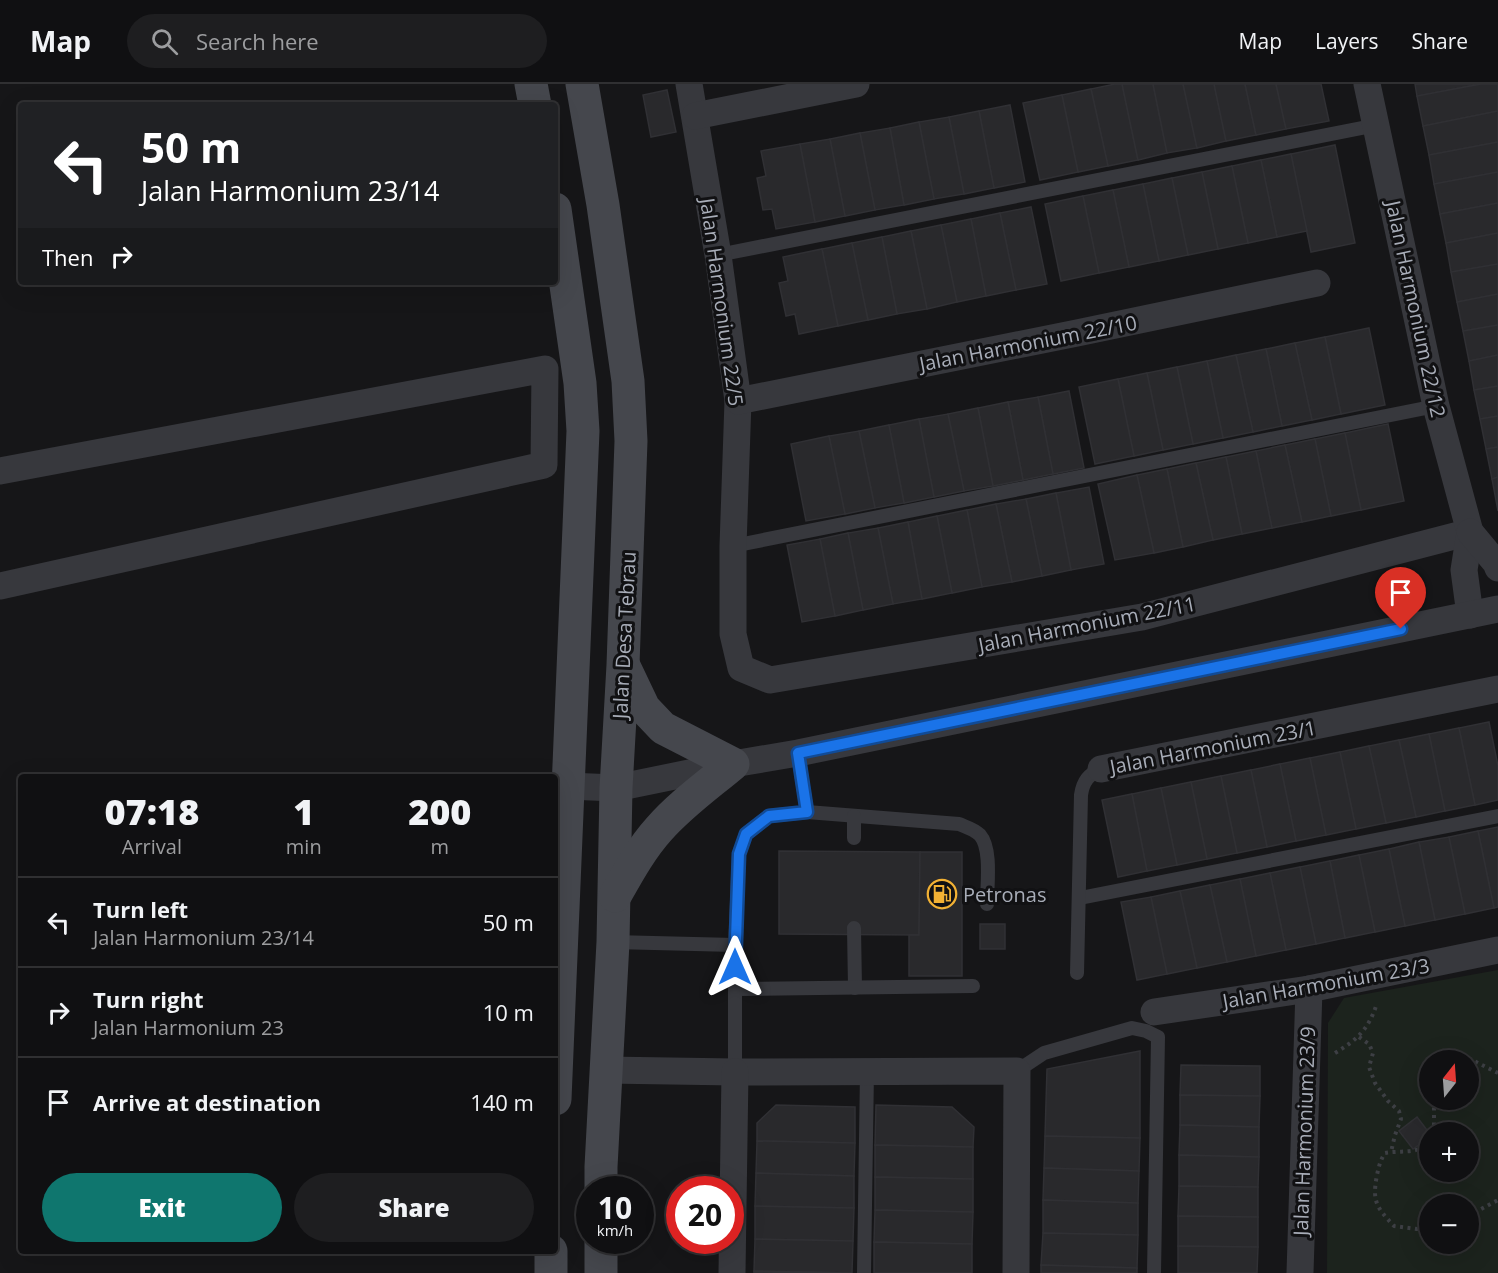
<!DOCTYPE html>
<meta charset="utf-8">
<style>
:root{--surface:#101012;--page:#1e1e20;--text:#f1f3f6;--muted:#9c9d9f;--line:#303032;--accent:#0f766e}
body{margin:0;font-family:"Open Sans",sans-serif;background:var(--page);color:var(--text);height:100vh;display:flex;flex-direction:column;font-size:22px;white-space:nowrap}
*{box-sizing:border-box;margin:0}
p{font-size:20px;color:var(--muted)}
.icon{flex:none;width:33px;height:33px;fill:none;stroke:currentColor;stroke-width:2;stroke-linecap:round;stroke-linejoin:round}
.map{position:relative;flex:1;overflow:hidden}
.drawer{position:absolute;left:18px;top:690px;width:540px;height:480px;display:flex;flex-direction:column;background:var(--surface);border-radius:6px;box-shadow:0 6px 24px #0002,0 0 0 2px var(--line)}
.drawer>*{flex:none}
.banner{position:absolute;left:18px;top:18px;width:540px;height:183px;border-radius:6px;box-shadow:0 6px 24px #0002,0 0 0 2px var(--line);background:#202124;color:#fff;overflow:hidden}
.needle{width:39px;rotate:17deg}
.fabs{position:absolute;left:1419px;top:966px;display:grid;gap:12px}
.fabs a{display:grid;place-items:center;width:60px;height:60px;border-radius:50%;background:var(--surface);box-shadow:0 6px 24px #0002,0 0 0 2px var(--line);font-size:30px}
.speed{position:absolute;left:576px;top:1092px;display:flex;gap:12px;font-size:30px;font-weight:700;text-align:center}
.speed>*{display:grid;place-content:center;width:78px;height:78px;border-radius:50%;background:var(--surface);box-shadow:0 6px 24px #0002,0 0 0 2px var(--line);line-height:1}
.speed small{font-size:15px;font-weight:400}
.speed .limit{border:9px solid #d22;background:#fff;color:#111}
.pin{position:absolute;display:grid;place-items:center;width:51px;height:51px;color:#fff;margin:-62px -26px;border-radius:50% 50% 50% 0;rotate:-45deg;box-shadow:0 0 6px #0007}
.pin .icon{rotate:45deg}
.me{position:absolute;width:66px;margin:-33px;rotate:0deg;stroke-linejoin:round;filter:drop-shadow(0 0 4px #0008)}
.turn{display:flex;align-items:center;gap:21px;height:126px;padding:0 24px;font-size:27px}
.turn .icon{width:78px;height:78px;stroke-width:2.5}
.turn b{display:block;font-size:42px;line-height:51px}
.then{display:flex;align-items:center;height:57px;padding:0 24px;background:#0003;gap:12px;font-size:22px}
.eta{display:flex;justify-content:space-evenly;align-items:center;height:102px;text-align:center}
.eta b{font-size:36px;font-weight:800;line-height:42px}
.button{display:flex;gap:12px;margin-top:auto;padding:12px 24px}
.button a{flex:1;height:69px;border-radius:36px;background:var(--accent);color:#fff;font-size:24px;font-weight:800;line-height:69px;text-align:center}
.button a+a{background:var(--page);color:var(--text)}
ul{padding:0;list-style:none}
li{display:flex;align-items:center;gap:18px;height:90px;padding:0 24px;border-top:2px solid var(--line)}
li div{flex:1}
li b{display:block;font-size:22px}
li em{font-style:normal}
header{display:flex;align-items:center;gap:36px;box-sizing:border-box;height:84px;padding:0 30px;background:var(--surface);border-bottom:2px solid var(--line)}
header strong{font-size:28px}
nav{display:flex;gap:33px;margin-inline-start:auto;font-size:21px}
.search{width:420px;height:54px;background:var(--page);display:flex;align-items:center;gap:15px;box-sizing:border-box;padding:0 21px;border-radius:33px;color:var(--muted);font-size:22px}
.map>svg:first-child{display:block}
.green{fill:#1c231d;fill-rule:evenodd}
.building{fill:#29292c;stroke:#303034;stroke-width:1.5}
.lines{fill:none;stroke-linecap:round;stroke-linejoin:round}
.path{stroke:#3d3f44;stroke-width:4;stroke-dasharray:3 4.5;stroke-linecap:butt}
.lane{stroke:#37383d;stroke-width:14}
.street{stroke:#37383d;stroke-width:27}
.secondary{stroke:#45474d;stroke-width:33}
.route-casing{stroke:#114b97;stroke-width:15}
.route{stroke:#1a73e8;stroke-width:10}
.labels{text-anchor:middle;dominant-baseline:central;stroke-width:6;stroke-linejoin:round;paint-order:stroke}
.street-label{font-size:20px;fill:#a8adb8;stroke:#111113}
.poi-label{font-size:20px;fill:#a8adb8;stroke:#111113;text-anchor:start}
</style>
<header>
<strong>Map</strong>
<div class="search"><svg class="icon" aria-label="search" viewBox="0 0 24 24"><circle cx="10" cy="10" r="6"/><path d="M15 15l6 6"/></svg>Search here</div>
<nav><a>Map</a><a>Layers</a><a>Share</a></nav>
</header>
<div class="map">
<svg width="1498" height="1189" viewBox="0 0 1498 1189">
<rect width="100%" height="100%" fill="#161618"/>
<path class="green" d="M1498,886v303h-171l1,-250 16,-25zM1430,976h38v40h-38zM1430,1048h38v40h-38zM1430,1120h38v40h-38z"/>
<g class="building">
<polygon points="1115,0 1122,0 1138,76 1108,82 1091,5"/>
<polygon points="1122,0 1153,0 1167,69 1138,76"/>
<polygon points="1153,0 1183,0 1197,64 1167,69"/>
<polygon points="1183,0 1214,0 1226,57 1197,64"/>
<polygon points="1214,0 1245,0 1256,51 1226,57"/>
<polygon points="1245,0 1276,0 1286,45 1256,51"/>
<polygon points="1276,0 1321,0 1329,37 1286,45"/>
<polygon points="1415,0 1481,0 1417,12"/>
<polygon points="1481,0 1498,0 1498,27 1423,42 1417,12"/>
<polygon points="1091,5 1108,82 1078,88 1062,11"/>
<polygon points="667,6 676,48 651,53 643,11"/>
<polygon points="1062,11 1078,88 1040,96 1023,19"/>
<polygon points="1010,21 1025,98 994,104 979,27"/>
<polygon points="979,27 994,104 964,110 949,33"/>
<polygon points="1498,27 1498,58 1429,71 1423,42"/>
<polygon points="949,33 964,110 934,115 919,38"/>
<polygon points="919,38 934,115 904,121 890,44"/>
<polygon points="890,44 904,121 875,126 860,49"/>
<polygon points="860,49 875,126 845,132 830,55"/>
<polygon points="830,55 845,132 815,138 800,60"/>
<polygon points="1498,58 1498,88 1434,100 1429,71"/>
<polygon points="800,60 815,138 776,145 772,125 763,126 757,94 766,92 761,67"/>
<polygon points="1335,61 1355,159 1311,168 1291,70"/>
<polygon points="1291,70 1307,147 1277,153 1261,76"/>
<polygon points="1261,76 1277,153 1248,159 1232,82"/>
<polygon points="1232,82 1248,159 1218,165 1202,88"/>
<polygon points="1202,88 1218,165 1188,171 1172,94"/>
<polygon points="1498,88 1498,119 1440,130 1434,100"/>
<polygon points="1172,94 1188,171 1159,177 1143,100"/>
<polygon points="1143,100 1159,177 1129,183 1113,106"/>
<polygon points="1113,106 1129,183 1099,189 1083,112"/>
<polygon points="1083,112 1099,189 1061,197 1045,120"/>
<polygon points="1498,119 1498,149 1446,159 1440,130"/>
<polygon points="1031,123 1047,200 1016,206 1000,129"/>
<polygon points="1000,129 1016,206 986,212 971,135"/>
<polygon points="971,135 986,212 957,218 941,141"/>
<polygon points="941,141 957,218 927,225 911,147"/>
<polygon points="911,147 927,225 897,230 882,153"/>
<polygon points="1498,149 1498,180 1451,188 1446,159"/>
<polygon points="882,153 897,230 868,236 852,159"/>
<polygon points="852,159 868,236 838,242 822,165"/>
<polygon points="822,165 838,242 799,250 795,230 786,232 779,199 788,197 783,173"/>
<polygon points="1498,180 1498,210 1457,218 1451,188"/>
<polygon points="1498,210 1498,241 1463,247 1457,218"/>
<polygon points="1498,241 1498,271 1469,277 1463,247"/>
<polygon points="1369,244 1385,321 1341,330 1325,253"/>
<polygon points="1325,253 1341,330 1312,336 1295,259"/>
<polygon points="1295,259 1312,336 1282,342 1266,265"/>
<polygon points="1266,265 1282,342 1253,348 1236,271"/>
<polygon points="1236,271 1253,348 1223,354 1207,277"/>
<polygon points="1498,271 1498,302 1474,306 1469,277"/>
<polygon points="1207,277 1223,354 1193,360 1177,283"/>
<polygon points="1177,283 1193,360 1163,366 1147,289"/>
<polygon points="1147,289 1163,366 1134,372 1118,295"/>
<polygon points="1118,295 1134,372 1095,380 1079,303"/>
<polygon points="1498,302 1498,332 1480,335 1474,306"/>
<polygon points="1069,307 1084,384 1053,390 1038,313"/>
<polygon points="1038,313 1053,390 1023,396 1008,318"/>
<polygon points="1008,318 1023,396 993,402 978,324"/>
<polygon points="978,324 993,402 964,407 948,330"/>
<polygon points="948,330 964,407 934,413 919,335"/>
<polygon points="1498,332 1498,363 1486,365 1480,335"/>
<polygon points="919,335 934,413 904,419 889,341"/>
<polygon points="1388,340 1404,417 1361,426 1345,349"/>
<polygon points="889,341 904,419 875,424 859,347"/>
<polygon points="859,347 875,424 845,430 829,352"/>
<polygon points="1345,349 1361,426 1331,432 1315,355"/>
<polygon points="829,352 845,430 806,437 791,360"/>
<polygon points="1315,355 1331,432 1302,438 1285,361"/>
<polygon points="1285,361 1302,438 1272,444 1256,367"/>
<polygon points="1498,363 1498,393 1492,395 1486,365"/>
<polygon points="1256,367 1272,444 1242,450 1226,373"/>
<polygon points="1226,373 1242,450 1213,456 1196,379"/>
<polygon points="1196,379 1213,456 1183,463 1167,385"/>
<polygon points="1167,385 1183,463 1154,469 1137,391"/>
<polygon points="1137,391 1154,469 1115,476 1098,400"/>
<polygon points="1498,393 1498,427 1492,395"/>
<polygon points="1089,403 1104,480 1071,486 1056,409"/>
<polygon points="1056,409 1071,486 1042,492 1026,415"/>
<polygon points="1026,415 1042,492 1012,498 996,420"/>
<polygon points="996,420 1012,498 982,503 967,426"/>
<polygon points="967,426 982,503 952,509 937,432"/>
<polygon points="937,432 952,509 922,515 908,438"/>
<polygon points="908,438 922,515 893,520 878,444"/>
<polygon points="878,444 893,520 863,526 848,449"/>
<polygon points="848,449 863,526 835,532 820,455"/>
<polygon points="820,455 835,532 802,538 787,461"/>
<polygon points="1489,638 1498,682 1498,716 1475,721 1459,644"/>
<polygon points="1459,644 1475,721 1445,727 1429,650"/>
<polygon points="1429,650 1445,727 1416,733 1399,656"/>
<polygon points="1399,656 1416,733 1386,739 1369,662"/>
<polygon points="1369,662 1386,739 1356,745 1340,668"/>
<polygon points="1340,668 1356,745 1326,751 1310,674"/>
<polygon points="1310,674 1326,751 1296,757 1280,680"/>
<polygon points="1280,680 1296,757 1267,763 1251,686"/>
<polygon points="1251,686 1267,763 1237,769 1221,692"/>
<polygon points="1221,692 1237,769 1207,775 1191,698"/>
<polygon points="1191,698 1207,775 1177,781 1161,704"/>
<polygon points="1161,704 1177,781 1147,787 1132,710"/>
<polygon points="1132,710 1147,787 1118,793 1102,716"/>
<polygon points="1498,743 1498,823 1494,824 1478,747"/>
<polygon points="1478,747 1494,824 1465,830 1449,753"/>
<polygon points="1449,753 1465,830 1435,836 1419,758"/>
<polygon points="1419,758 1435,836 1405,842 1389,765"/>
<polygon points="1389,765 1405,842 1375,848 1359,771"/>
<polygon points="779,767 920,768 919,851 779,850"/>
<polygon points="920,768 962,768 962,892 909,892 909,851 919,851"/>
<polygon points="1359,771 1375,848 1345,854 1330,777"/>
<polygon points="1330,777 1345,854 1316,860 1300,783"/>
<polygon points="1300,783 1316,860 1286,866 1270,789"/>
<polygon points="1270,789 1286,866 1256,872 1240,795"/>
<polygon points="1240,795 1256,872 1227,878 1210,801"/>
<polygon points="1210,801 1227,878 1197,884 1180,807"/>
<polygon points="1180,807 1197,884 1167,890 1151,813"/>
<polygon points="1151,813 1167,890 1137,896 1121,818"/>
<rect x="980" y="840" width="25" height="25"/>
<polygon points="1140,967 1140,1054 1045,1052 1047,985"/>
<polygon points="1181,981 1260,982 1260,1012 1180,1011"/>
<polygon points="1180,1011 1260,1012 1259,1043 1180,1041"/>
<polygon points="776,1021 855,1023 855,1059 757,1057 757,1039"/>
<polygon points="876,1021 952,1023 974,1043 973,1063 875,1061"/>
<polygon points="1417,1033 1430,1050 1430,1053 1413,1065 1399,1047"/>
<polygon points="1180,1041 1259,1043 1259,1073 1179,1071"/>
<polygon points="1045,1052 1140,1054 1139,1087 1044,1084"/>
<polygon points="757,1057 855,1059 854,1092 756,1089"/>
<polygon points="875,1061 973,1063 973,1095 875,1093"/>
<polygon points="1179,1071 1259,1073 1258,1103 1179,1102"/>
<polygon points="1044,1084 1139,1087 1138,1119 1043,1116"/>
<polygon points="756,1089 854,1092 854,1124 755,1122"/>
<polygon points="875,1093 973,1095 973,1128 875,1126"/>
<polygon points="1179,1102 1258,1103 1258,1133 1178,1132"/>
<polygon points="1043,1116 1138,1119 1138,1151 1043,1149"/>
<polygon points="755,1122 854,1124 853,1157 755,1155"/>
<polygon points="875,1126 973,1128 972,1160 874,1158"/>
<polygon points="1178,1132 1258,1133 1258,1163 1178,1162"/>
<polygon points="1043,1149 1138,1151 1137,1184 1041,1181"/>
<polygon points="755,1155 853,1157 852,1189 754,1187"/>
<polygon points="874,1158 972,1160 972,1189 874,1189"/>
<polygon points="1178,1162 1258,1163 1257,1189 1178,1189"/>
<polygon points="1041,1181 1137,1184 1137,1189 1041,1189"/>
<polygon points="754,1187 852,1189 754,1189"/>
</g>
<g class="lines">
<g class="path">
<polyline points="1359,953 1369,960 1373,969 1369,983 1375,999 1388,1017 1399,1027 1401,1035 1395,1051 1391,1068"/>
<path d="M1335,969c22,-13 34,-24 42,-50"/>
<polyline points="1468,978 1474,977 1498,989"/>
<polyline points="1434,1016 1434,1048"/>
<path d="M1430,1057c-10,14 -30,9 -45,12 -5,8 -6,13 -8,22 -5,26 -1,32 17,51l23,3 13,-3"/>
<polyline points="1468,1132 1498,1116"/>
</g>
<g class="lane">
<polyline points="718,171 1377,41"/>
<polyline points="733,462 1436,322"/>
<path d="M807,728l152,12c7,3 15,5 21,11 12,14 7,50 7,69"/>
<polyline points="854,754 854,732"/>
<polyline points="1080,814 1498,732"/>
<polyline points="854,844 855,904"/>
<polyline points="613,858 735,861"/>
<path d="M1077,889l4,-178c2,-14 8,-21 20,-26"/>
<polyline points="735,905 973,902"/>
<polyline points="1017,987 1044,969 1132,944 1146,947 1158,953 1154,1189"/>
<polyline points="735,988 735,861 739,770 746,750 769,732 807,728 798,669"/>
<polyline points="864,1189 867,987"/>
</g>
<g class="street">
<polyline points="689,0 718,171 738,317 733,462 733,550 741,584 770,596 1142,533 1470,448"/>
<polyline points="1367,0 1436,322 1470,448 1464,486 1470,531"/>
<polyline points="695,32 856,0"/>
<polyline points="738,317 1077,249 1317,199"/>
<polyline points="0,387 545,285 544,381 0,502"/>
<polyline points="1470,448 1496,479 1498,484"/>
<polyline points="1101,685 1498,605"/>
<polyline points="567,702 616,704 733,680 798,669 1498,525"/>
<polyline points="1154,928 1309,905 1498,866"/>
<polyline points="606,986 735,988 1017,987 1016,1189"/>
<polyline points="732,1189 735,988"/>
<polyline points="1300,1189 1309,905"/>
</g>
<g class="secondary">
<polyline points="531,0 535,21"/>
<polyline points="582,0 603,121 628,297 631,357 623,581 616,704 613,858 601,1083 601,1106"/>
<polyline points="555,125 580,299 583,347 555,1015"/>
<path d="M615,812c13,-23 26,-47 44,-67 22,-25 49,-44 74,-65l-70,-36 -19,-20 -20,-42"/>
<polyline points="601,1156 601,1189"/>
<polyline points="551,1189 551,1167"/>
</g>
</g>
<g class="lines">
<g class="route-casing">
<polyline id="route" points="735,883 739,770 746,750 769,732 807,728 798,669 1401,545"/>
</g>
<use href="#route" class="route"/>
</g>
<defs>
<g id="fuel-ring" transform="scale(1.5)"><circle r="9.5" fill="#111113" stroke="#f2b134" stroke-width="1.5"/><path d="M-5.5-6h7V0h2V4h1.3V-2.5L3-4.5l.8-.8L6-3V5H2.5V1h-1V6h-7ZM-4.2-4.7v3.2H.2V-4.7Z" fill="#f2b134"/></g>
</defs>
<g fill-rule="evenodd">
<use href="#fuel-ring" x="942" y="810"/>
</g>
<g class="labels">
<g class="street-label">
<text transform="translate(722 218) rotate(82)">Jalan Harmonium 22/5</text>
<text transform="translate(1416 225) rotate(78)">Jalan Harmonium 22/12</text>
<text transform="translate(1028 259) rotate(-11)">Jalan Harmonium 22/10</text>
<text transform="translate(1087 540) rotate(-11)">Jalan Harmonium 22/11</text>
<text transform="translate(624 551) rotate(-87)">Jalan Desa Tebrau</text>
<text transform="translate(1213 663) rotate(-11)">Jalan Harmonium 23/1</text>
<text transform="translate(1326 899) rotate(-10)">Jalan Harmonium 23/3</text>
<text transform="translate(1304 1047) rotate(-88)">Jalan Harmonium 23/9</text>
</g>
<g class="poi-label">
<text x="963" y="810">Petronas</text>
</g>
</g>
</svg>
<div class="fabs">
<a><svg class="needle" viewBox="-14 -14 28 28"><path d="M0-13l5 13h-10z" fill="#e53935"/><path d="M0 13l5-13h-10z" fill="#9c9d9f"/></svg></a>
<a>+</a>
<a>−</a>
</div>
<div class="speed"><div>10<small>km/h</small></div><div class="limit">20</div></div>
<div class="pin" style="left:1401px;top:545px;background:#d93025"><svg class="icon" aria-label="arrive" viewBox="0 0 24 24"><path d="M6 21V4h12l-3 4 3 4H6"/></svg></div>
<svg class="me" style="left:735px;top:883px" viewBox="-20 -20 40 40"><path d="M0-17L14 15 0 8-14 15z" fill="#1a73e8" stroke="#fff" stroke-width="4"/></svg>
<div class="banner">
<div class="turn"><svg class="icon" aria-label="left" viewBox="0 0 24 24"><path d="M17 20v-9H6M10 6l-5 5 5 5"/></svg><div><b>50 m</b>Jalan Harmonium 23/14</div></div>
<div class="then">Then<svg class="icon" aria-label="right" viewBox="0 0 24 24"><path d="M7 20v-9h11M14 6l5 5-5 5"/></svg></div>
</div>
<section class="drawer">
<div class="eta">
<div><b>07:18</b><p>Arrival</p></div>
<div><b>1</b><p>min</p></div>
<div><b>200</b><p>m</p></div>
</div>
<ul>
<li><svg class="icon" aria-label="left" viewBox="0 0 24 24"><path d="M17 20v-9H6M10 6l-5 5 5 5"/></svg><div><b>Turn left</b><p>Jalan Harmonium 23/14</p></div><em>50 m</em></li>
<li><svg class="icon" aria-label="right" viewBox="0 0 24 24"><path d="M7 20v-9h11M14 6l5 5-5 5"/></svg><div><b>Turn right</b><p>Jalan Harmonium 23</p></div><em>10 m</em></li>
<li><svg class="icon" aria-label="arrive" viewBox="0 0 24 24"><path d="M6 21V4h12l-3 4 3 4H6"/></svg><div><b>Arrive at destination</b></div><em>140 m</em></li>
</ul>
<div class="button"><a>Exit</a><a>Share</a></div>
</section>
</div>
